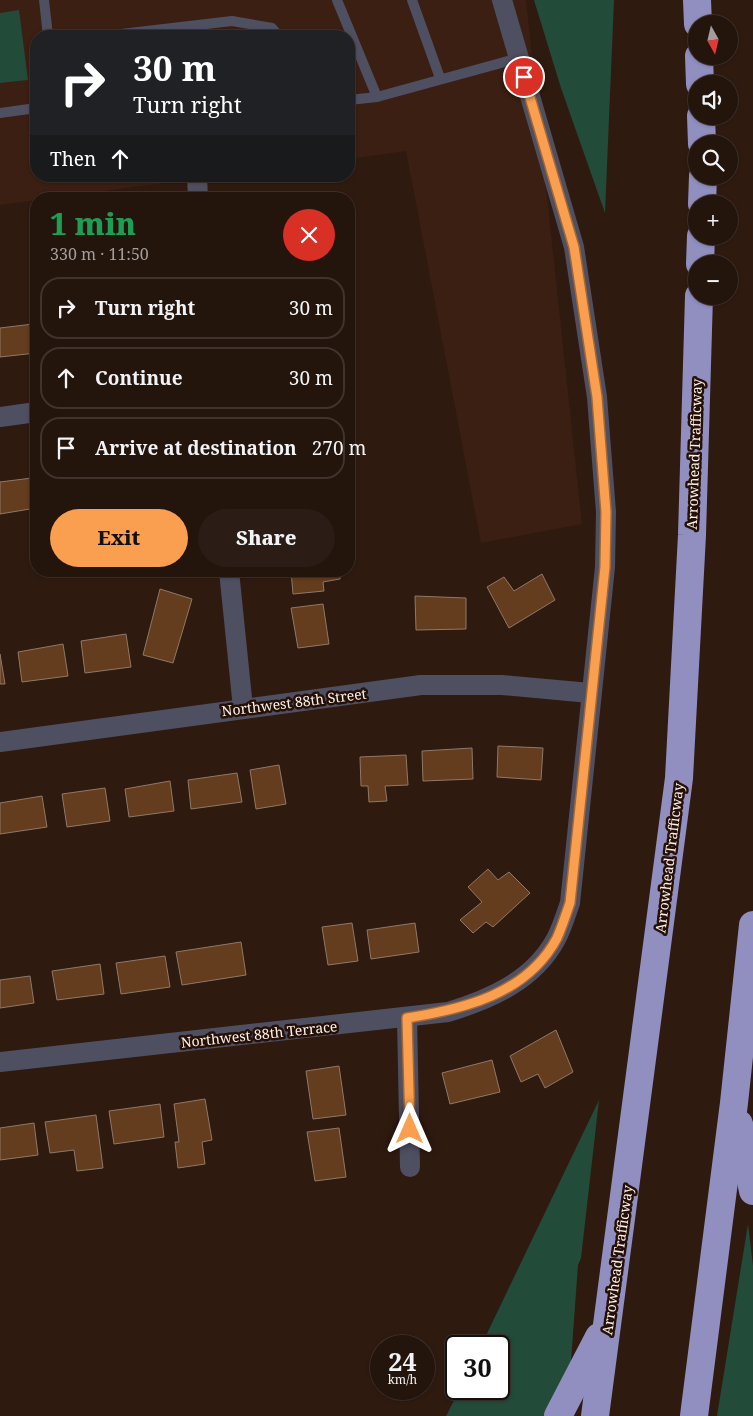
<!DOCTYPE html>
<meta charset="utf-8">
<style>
:root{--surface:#23140c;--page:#2b1d15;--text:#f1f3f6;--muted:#a39e9d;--line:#40332d;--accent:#fa9f4f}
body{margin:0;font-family:"Noto Serif",serif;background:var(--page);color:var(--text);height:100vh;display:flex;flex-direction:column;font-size:19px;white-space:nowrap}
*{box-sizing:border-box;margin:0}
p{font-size:16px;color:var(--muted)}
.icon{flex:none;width:28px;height:28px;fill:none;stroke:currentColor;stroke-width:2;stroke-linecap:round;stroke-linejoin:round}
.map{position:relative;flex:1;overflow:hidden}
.side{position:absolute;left:30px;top:192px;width:325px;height:385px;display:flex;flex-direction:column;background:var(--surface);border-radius:20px;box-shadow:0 1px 4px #0004,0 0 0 1px var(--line)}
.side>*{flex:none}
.top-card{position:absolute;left:30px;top:30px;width:325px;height:152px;border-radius:20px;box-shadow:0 1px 4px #0004,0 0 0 1px var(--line);background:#202124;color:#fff;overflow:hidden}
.needle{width:32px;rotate:172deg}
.tools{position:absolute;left:688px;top:15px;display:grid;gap:10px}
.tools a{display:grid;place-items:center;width:50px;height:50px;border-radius:50%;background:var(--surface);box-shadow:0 1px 4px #0004,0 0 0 1px var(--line);font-size:25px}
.speed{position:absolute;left:370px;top:1335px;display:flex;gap:10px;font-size:25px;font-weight:700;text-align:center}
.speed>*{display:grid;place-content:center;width:65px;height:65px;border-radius:50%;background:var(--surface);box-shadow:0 1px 4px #0004,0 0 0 1px var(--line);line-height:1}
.speed small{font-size:12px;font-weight:400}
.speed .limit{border:2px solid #111;border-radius:8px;background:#fff;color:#111}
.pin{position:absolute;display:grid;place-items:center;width:42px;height:42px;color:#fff;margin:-21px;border:2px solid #fff;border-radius:50%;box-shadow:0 1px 5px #0007}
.me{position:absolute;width:55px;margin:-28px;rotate:0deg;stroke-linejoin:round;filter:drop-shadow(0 0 4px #0008)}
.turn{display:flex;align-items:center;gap:18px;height:105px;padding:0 20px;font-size:22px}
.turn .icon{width:65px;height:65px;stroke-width:2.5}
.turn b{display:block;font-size:35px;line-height:42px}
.then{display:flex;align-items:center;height:48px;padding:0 20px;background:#0003;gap:10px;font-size:19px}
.round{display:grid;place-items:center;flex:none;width:52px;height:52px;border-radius:26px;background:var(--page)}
.head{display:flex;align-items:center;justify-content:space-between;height:85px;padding:0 20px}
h1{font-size:30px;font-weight:800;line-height:38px;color:#1e9e55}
.cta{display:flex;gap:10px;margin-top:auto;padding:10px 20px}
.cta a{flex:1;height:58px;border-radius:30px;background:var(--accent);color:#111;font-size:20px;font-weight:800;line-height:58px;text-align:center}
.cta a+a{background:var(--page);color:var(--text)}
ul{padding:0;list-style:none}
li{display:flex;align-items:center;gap:15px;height:62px;margin:0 10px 8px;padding:0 10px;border:2px solid var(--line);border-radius:20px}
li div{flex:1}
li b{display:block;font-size:19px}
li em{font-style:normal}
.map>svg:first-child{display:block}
.built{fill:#3a1f12}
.green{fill:#234b39}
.building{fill:#643c1e;stroke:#907868}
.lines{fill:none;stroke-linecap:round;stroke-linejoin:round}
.service{stroke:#4f4f62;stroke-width:10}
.minor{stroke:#4f4f62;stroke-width:20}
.motorway{stroke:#918fc0;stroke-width:28}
.route-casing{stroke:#a26733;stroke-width:12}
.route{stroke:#fa9f4f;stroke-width:9}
.labels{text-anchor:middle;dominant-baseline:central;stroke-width:5;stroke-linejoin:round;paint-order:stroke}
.street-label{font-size:14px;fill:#fdf1eb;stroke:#251007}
</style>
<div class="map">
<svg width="753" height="1416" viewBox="0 0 753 1416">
<rect width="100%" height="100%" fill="#2f1a10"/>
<polygon class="built" points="0,0 526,0 582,524 481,543 406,151 349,159 349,36 36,36 36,176 215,176 0,205"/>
<g class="green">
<polygon points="534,0 614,0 605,213 561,88"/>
<polygon points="19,10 28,80 0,83 0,13"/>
<polygon points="599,1100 581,1258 578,1265 567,1416 446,1416 460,1389 499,1389 499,1346 481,1346"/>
<polygon points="748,1224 753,1266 753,1416 717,1416"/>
</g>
<g class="building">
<polygon points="33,324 36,353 0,357 0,328"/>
<polygon points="32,478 36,508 0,514 0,482"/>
<polygon points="291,571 340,571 340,579 323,582 324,591 293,594"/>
<polygon points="542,574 555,600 509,628 487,587 504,577 514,591"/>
<polygon points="160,589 192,599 173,663 143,655"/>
<polygon points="415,596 466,598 466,629 416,630"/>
<polygon points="323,604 329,644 298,648 291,608"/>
<polygon points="126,634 131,667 85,673 81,641"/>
<polygon points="63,644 68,676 22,682 18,652"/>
<polygon points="0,654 5,684 0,684"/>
<polygon points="498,746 543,748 541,780 497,777"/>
<polygon points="472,748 473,779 423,781 422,751"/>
<polygon points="406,755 408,785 385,786 387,801 369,802 368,786 361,786 360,757"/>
<polygon points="279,765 286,804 256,809 250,770"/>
<polygon points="237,773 242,802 191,809 188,780"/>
<polygon points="170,781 174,811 129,817 125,789"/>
<polygon points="105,788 110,821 67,827 62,794"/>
<polygon points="42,796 47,827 0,834 0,803"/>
<polygon points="488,869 498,880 509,872 530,893 493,927 486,922 473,933 460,920 482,902 468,887"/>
<polygon points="352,923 358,961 328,965 322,927"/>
<polygon points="415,923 419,952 371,959 367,930"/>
<polygon points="241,942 246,975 182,985 176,952"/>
<polygon points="165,956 170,987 121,994 116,963"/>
<polygon points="100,964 104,994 57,1000 52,971"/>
<polygon points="30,976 34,1003 0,1008 0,980"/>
<polygon points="556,1030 573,1072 545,1088 538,1074 521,1082 510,1056"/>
<polygon points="492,1060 500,1092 450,1104 442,1073"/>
<polygon points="339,1066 346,1115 313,1119 306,1071"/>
<polygon points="205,1099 212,1140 202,1142 205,1164 178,1168 175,1142 179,1142 174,1104"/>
<polygon points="160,1104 164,1137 114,1144 109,1111"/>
<polygon points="96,1115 103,1168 77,1171 74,1150 50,1153 45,1122"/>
<polygon points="34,1123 38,1155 0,1160 0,1128"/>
<polygon points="339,1128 346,1177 315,1181 307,1132"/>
</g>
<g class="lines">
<g class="service">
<polyline points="44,0 48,36"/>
<polyline points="337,0 377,97"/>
<polyline points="412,0 440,78"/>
<polyline points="104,36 232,21 272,28 279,36"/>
<polyline points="349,100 377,97 519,58"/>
<polyline points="0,113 36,108"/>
</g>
<g class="minor">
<polyline points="197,176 198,199"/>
<polyline points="0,417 36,412"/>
<polyline points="229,571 243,708"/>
<polyline points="0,742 421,685 502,685 590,693"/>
<polyline points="407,1018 410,1167"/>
<path d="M0,1062l448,-50c43,-13 86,-32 108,-73 6,-11 10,-25 14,-36l35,-336 1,-55 -9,-115 -23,-150 -72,-247"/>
</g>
<g class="motorway">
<polyline points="697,0 698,24"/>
<polyline points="699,56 700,84"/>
<polyline points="701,116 702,144"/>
<polyline points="702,204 703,176"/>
<polyline points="700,264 701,236"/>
<polyline points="739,1124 753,1191"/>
<polyline points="558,1416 599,1337"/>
<polyline points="595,1416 679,778 692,535 699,296"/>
<polyline points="694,1416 734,1103 753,925"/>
</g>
</g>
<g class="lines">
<g class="route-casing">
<path id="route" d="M410,1129l-3,-111c57,-9 120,-24 150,-80 5,-11 9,-24 13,-35l35,-336 1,-55 -9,-115 -23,-150 -50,-170"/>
</g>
<use href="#route" class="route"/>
</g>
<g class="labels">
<g class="street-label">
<text transform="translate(694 454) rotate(-88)">Arrowhead Trafficway</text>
<text transform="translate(294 702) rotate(-7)">Northwest 88th Street</text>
<text transform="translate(669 858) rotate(-83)">Arrowhead Trafficway</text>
<text transform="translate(259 1034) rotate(-6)">Northwest 88th Terrace</text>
<text transform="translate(617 1260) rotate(-82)">Arrowhead Trafficway</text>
</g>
</g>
</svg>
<div class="tools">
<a><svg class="needle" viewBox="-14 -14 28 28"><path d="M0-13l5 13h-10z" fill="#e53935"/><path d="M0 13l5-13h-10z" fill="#a39e9d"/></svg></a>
<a><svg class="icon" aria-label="sound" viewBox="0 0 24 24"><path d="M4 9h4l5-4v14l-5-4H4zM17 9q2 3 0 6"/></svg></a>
<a><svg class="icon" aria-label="search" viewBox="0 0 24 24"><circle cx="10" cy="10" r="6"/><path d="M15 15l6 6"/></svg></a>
<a>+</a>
<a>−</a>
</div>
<div class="speed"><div>24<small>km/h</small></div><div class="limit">30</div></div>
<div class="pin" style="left:524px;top:77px;background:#d93025"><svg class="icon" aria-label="arrive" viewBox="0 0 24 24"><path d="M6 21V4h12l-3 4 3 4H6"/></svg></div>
<svg class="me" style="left:410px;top:1129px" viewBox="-20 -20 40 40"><path d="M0-17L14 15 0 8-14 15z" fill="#fa9f4f" stroke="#fff" stroke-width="4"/></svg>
<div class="top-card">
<div class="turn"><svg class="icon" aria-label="right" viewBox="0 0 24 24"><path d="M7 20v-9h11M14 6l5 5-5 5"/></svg><div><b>30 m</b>Turn right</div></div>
<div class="then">Then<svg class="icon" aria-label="ahead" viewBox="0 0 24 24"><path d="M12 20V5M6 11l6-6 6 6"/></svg></div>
</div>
<section class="side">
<div class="head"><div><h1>1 min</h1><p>330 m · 11:50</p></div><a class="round" style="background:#d93025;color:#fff"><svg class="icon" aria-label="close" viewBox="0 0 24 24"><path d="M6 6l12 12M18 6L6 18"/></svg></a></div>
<ul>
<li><svg class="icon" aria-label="right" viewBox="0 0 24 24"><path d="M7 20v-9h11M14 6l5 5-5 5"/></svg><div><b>Turn right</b></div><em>30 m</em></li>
<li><svg class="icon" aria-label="ahead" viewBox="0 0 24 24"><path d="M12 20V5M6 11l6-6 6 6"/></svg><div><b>Continue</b></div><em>30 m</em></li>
<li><svg class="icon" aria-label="arrive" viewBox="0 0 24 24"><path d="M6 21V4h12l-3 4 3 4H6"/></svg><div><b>Arrive at destination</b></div><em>270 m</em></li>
</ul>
<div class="cta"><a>Exit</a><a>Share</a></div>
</section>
</div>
